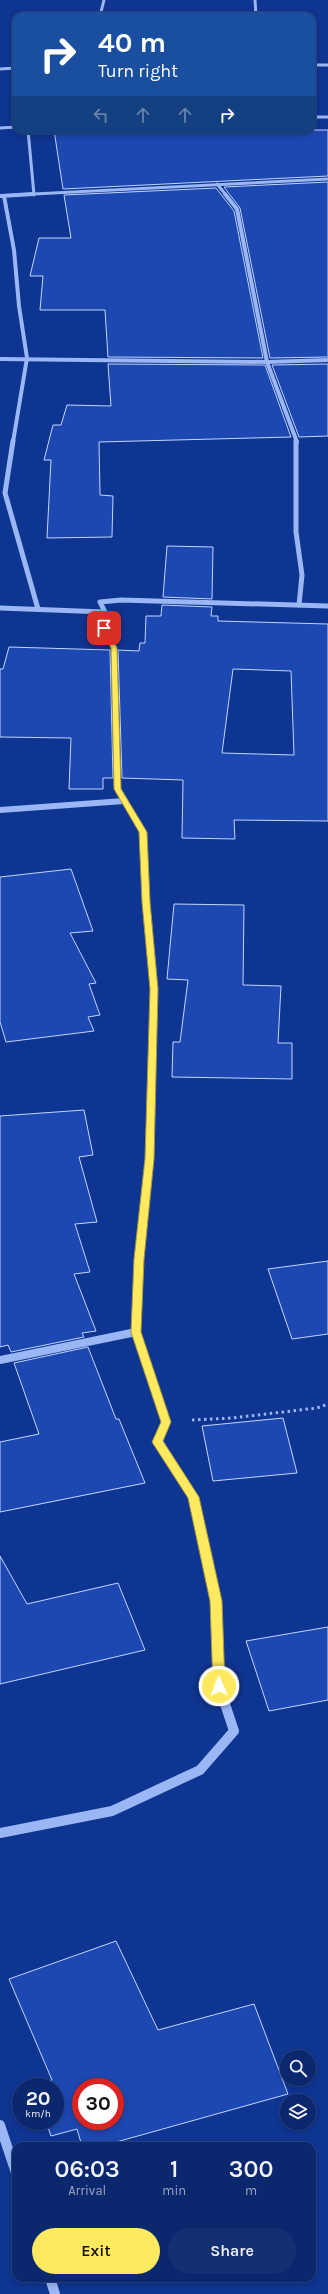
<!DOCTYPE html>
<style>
:root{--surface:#0b286e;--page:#143073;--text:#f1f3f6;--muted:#9aa6c2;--line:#2b4481;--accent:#ffe95e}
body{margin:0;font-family:Karla,sans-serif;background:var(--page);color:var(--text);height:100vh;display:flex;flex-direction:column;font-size:15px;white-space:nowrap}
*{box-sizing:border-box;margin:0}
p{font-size:13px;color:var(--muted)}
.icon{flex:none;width:22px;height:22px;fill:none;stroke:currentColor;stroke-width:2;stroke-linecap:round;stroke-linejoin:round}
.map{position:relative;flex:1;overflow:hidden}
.side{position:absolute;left:12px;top:2142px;width:304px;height:140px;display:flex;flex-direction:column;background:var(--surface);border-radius:12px;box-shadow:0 2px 6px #0003,0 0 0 1px var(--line)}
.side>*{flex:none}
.banner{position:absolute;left:12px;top:12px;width:304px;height:122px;border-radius:12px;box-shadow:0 2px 6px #0003,0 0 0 1px var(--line);background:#1a4fa0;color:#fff;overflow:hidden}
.controls{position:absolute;left:280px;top:2050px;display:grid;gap:8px}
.controls a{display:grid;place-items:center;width:36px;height:36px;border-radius:50%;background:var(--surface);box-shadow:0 2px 6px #0003,0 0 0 1px var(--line);font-size:20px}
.speed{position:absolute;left:12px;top:2078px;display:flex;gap:8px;font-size:20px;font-weight:700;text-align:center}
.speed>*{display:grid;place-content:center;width:52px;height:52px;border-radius:50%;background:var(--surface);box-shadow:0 2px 6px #0003,0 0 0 1px var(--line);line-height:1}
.speed small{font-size:10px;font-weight:400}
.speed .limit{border:6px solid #d22;background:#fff;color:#111}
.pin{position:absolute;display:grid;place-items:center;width:34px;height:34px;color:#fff;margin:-17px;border-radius:8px;box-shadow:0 2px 6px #0006}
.me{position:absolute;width:44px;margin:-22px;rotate:358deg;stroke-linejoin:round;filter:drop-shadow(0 0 3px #0008)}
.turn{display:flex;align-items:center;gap:14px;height:84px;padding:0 20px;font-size:18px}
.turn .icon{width:52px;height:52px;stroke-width:2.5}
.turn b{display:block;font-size:28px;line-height:34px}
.lanes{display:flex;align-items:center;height:38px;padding:0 20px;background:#0003;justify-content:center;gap:20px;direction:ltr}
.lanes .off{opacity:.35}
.eta{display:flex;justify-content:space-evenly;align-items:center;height:68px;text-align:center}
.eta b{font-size:24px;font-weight:600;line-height:28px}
.action{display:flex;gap:8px;margin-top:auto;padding:8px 20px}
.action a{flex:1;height:46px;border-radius:24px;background:var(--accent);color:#111;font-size:16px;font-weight:600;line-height:46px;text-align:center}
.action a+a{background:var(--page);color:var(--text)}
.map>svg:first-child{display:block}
.building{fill:#1d48b2;stroke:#c3d5fe;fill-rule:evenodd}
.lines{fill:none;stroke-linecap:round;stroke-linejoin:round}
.path{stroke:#9bb6f4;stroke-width:3;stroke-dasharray:2.5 3.5;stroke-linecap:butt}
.minor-far5{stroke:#9bb6f4;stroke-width:3}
.minor-far4{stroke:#9bb6f4;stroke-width:4}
.minor-far3{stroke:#9bb6f4;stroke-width:5}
.minor-far2{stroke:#9bb6f4;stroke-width:6}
.minor-far1{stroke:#9bb6f4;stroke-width:8}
.minor{stroke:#9bb6f4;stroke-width:10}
.route{fill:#ffe95e;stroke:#a6973d}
</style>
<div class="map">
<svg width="328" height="2294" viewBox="0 0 328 2294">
<rect width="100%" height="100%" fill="#0f3592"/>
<g class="building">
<polygon points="54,130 328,130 328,176 63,189"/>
<polygon points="328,182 328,357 270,358 240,208 224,187"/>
<polygon points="216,188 234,211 263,358 108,357 105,310 40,310 43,276 30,276 39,238 71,238 64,195"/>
<polygon points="108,364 265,365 291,437 99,442 100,495 113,496 112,537 47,538 51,460 44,460 53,425 61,425 67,405 111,406"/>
<polygon points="328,364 328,436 299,437 272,365"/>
<polygon points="167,546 213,547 212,599 163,597"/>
<path d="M162,605l50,2 -1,9h7v5l110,3v197l-94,-1 1,19 -53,-1 1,-58 -61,-2 -4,-128 21,1 1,-8h5l1,-27h15zM233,669l58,2 3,84 -72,-2z"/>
<polygon points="9,647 110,650 113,778 103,778 103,789 69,789 71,738 0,737 0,669 3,669"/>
<polygon points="71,869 93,931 70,933 96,983 89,984 100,1015 88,1017 94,1031 6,1042 0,1022 0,877"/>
<polygon points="174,904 244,905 243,985 281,986 278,1043 292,1043 292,1079 172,1077 173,1042 180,1042 188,980 167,979"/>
<polygon points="84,1110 93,1155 79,1157 97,1222 75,1224 90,1272 74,1274 96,1331 82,1333 84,1337 11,1352 8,1345 0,1347 0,1116"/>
<polygon points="328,1261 328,1334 292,1339 268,1269"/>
<polygon points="88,1347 116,1419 119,1419 145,1483 0,1512 0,1442 39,1434 14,1363"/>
<polygon points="283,1418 297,1473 213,1481 202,1426"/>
<polygon points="0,1556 27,1604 118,1583 145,1650 0,1684"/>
<polygon points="328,1627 328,1700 269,1711 246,1641"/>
<path d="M116,1941l42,89 96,-26 34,90 -186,52h-20l-5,-17 -26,7 -5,-15h9v-34h-19l-1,-3 17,-4 -43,-101zM81,2087h34v34h-34z"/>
</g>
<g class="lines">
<polyline class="path" points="192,1420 232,1418 317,1408 328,1404"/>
<g class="minor-far5">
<polyline points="255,0 256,16"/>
<polyline points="100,16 104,0"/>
<polyline points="312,65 328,65"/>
<polyline points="0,69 16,68"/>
<polyline points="312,117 328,117"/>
<polyline points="0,128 16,127"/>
<polyline points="28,130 34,195"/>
<polyline points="217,184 226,195"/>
<polyline points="14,195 328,179"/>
</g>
<g class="minor-far4">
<polyline points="225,194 237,209 267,362 297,442"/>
<polyline points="1,196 33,194"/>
<polyline points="4,196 14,250 19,306 27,358 13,442"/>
<polyline points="0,359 267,362 328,360"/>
</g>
<g class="minor-far3">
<polyline points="13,441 5,493 38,609"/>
<polyline points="296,441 296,532 302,575 299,605"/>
<polyline points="0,608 105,612"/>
<polyline points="117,756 114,648 100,619 105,612 100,602 121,600 328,606"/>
</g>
<g class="minor-far2">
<polyline points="117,755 118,789 143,832 146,902 154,989 150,1153"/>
<polyline points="0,810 124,801"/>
</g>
<g class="minor-far1">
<polyline points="150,1152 139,1259 136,1332 166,1422 157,1442 194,1497 216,1601 218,1656"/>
<polyline points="0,1360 136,1332"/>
</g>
<g class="minor">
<polyline points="0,1833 112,1811 200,1770 234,1731 219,1686 218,1655"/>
<polyline points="0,2125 16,2173"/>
<polyline points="50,2278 55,2294"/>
</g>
</g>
<polygon class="route" points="102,627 107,627 117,648 121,789 147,832 150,902 158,989 154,1159 144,1259 141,1332 171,1422 163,1441 199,1497 222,1601 225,1686 219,1691 213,1686 210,1601 188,1498 152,1442 161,1422 131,1332 134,1259 145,1159 150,989 142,902 139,832 114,789 111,648"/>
</svg>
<div class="controls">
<a><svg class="icon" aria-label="search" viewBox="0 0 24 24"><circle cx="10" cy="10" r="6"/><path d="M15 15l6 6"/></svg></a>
<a><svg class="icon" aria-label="layers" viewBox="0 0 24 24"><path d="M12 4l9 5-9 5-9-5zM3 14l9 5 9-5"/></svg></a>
</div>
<div class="speed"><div>20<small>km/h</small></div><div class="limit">30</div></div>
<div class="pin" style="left:104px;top:628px;background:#d93025"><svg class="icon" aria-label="arrive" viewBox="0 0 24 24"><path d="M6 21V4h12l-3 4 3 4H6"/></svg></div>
<svg class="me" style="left:219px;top:1686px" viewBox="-20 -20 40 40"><circle r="17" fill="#ffe95e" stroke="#fff" stroke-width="3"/><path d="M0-11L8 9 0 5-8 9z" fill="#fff"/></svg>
<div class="banner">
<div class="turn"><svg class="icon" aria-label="right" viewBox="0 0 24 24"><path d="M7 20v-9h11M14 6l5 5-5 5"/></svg><div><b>40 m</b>Turn right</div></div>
<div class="lanes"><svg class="icon off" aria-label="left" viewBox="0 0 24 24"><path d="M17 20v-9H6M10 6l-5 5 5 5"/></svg><svg class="icon off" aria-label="ahead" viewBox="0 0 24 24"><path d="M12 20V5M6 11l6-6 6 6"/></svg><svg class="icon off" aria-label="ahead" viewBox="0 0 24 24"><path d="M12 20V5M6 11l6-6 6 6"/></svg><svg class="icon" aria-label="right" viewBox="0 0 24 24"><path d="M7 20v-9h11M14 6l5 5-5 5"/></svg></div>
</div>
<section class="side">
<div class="eta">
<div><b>06:03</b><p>Arrival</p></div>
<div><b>1</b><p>min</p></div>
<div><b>300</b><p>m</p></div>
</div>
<div class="action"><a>Exit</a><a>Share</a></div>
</section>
</div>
